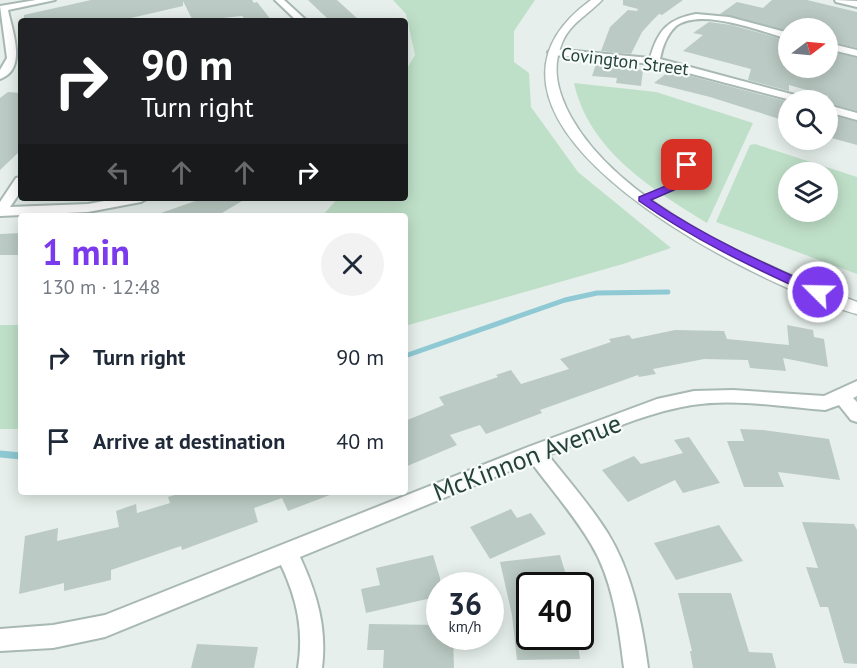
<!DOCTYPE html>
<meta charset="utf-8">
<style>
:root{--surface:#fff;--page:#f2f2f3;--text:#1f2937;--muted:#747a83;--accent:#7c3aed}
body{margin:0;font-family:"PT Sans",sans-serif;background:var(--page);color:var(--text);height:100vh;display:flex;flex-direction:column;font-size:22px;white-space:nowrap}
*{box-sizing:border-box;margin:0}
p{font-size:20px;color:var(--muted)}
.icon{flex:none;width:33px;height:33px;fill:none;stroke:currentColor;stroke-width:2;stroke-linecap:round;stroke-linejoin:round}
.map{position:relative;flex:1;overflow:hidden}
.side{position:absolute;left:18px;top:213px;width:390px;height:282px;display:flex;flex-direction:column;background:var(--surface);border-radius:6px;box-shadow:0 3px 15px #0003}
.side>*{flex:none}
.hud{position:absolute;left:18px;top:18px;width:390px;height:183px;border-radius:6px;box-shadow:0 3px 15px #0003;background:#202124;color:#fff;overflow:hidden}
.needle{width:39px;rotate:74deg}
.buttons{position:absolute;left:778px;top:18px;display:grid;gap:12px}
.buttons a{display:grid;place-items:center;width:60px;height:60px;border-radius:50%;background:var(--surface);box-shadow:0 3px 15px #0003;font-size:30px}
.speed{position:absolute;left:426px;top:572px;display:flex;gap:12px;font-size:30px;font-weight:700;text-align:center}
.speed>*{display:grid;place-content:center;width:78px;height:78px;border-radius:50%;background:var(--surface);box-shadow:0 3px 15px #0003;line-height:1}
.speed small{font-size:15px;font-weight:400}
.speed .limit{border:3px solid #111;border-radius:9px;background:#fff;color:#111}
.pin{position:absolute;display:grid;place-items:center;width:51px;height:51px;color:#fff;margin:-26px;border-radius:12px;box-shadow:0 3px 9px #0006}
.me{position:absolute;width:66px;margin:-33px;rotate:293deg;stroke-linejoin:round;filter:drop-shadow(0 0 4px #0008)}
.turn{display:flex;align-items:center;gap:21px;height:126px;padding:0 24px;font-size:27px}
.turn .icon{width:78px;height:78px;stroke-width:2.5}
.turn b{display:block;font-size:42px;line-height:51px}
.lanes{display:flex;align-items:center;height:57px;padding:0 24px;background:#0003;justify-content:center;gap:30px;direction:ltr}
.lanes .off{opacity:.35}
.round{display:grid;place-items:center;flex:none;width:63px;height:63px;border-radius:32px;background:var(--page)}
.headline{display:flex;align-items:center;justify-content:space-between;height:102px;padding:0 24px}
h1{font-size:36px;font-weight:700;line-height:45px;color:var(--accent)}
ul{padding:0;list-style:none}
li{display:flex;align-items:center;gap:18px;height:84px;padding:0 24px}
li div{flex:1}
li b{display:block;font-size:22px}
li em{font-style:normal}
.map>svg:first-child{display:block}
.green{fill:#bfe0c8;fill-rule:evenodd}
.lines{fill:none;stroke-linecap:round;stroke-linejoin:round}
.stream-far1{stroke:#8ec9d4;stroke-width:5}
.stream{stroke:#8ec9d4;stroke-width:7}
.building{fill:#bbcac4}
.service-casing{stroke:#a8b8b2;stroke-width:3}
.minor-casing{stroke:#a8b8b2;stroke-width:4}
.tertiary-casing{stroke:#a8b8b2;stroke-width:3}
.service{fill:#fff;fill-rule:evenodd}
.minor{fill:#fff;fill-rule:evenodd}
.tertiary{fill:#fff;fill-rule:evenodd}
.route{fill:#7c3aed;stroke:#51269a;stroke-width:1.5}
.labels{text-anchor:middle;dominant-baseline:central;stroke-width:4.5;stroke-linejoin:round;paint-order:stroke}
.far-street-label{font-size:18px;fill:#24423a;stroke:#f7fbf9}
.near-street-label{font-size:26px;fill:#24423a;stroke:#f7fbf9}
</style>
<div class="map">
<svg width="857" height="668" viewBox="0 0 857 668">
<rect width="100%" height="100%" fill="#e6efeb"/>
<g class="green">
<polygon points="393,0 535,0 514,31 514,62 529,73 531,107 578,172 671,248 623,264 405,326 405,216 322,216 338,198 405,198 405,72 415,55 406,14"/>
<path d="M574,83l82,9 97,31 -46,100c-55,-34 -118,-72 -133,-140z"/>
<path d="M755,144l102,33v97l-141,-52 34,-77zM828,172v40h-39v-40z"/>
<rect x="0" y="325" width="21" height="104"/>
</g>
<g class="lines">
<polyline class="stream-far1" points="405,356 565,300 597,293 668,292"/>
<polyline class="stream" points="0,454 21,456"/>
</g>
<g class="building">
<polygon points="91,0 252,0 254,3 257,2 272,21 247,21 242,16 193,21 183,1 183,6 118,21 24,21 24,15"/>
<polygon points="308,0 337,0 360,21 330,21"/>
<polygon points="623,0 683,0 662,15 659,14 651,22 642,32 631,54 601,51 610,27 628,10 637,11 638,9 623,5"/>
<polygon points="772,0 807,0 857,12 857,48 828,41 828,28 789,28 789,31 720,14 737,2 763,8"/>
<polygon points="709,22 731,25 789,41 789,68 828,68 828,51 857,58 857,111 828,103 828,96 789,85 789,91 748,80 751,69 683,51 703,35 693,33"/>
<polygon points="597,61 628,64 627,68 643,70 641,86 616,83 617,78 592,76"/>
<polygon points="667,73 687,75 789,102 789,122 710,97 654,83"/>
<polygon points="8,92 21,93 21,150 0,170 0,98"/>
<polygon points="828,114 857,122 857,145 828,137"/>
<polygon points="204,198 247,198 217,216 159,216 158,214"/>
<polygon points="21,233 21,255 0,255 0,234"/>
<polygon points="787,325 813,330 814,337 824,339 828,367 783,358 786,371 750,368 748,360 704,359 653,369 656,374 639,377 638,375 540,410 542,413 486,434 480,425 450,435 457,445 405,467 405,421 444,405 439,397 498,377 496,375 511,370 521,384 569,369 560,359 611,342 609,339 629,335 632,339 675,330 724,331 727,339 789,345"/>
<polygon points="740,429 763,430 829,439 840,480 778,472 784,487 744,487 727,441 744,441"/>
<polygon points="689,437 720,483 683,493 675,480 628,502 602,470 634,456 641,464 683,453 674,440"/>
<polygon points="184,492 335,493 288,511 282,498 254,508 258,522 182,550 181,546 111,570 111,580 64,591 64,583 19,594 25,536 58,528 57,541 119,527 116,511 136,504 137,513 170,503 168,497"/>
<polygon points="511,509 517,518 531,513 546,534 490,559 470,527"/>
<polygon points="802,522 854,524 857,530 857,664 844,663 828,607 820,607 806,567 818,568"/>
<polygon points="719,525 743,561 676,580 654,543"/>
<polygon points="433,555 440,578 440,596 366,613 361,589 380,585 376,568"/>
<polygon points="560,555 569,585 530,585 530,636 577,636 580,659 517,660 512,615 500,562"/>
<polygon points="678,593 731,593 749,652 772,653 776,668 693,668 690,651 692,651"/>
<polygon points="369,624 440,625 440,636 453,636 454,668 383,668 384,650 367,650"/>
<polygon points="197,644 258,647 254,668 191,668"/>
</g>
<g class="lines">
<g class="service-casing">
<polygon id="service" points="687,163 690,165 679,186 645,200 641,200 641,198 674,184 684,165"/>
</g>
<g class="minor-casing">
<g id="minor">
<path d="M36,0h19l-47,10c4,21 20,59 -8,69v-9l7,-12 -7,-52z"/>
<polygon points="275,0 284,0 307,21 297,21"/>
<polygon points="835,0 857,1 857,7 836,2"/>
<path d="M696,14l33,3 60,16v6c-28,-7 -87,-32 -113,-13 -9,8 -14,22 -16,33l146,39 1,2h-16l-137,-36 -101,-9 -5,-3 5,-3 97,9c8,-28 18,-39 46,-44z"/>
<polygon points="828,43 857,50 857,56 828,49"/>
<polygon points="828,105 857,113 857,120 828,112"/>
<polygon points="21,177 21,191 10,207 88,204 120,198 148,198 141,202 88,212 0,216 0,202 16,178"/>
<path d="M857,381v15l-4,2 4,4v20l-6,-2 -12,-15 -14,5c-43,-3 -90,-12 -133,-5 -50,8 -98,32 -144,50 20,25 42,50 59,77 25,40 35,90 41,136h-24c-5,-41 -11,-88 -33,-124 -17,-29 -40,-55 -60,-82l-231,95c17,37 27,70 22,111h-24c6,-38 -1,-69 -17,-103l-176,72 -52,11 -53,3v-22l53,-4 52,-10 423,-168 129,-48 37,-8 39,-1 91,6z"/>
</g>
</g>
<g class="tertiary-casing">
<path id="tertiary" d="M591,0h11c-14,15 -32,23 -40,43 -11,26 -4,50 9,74 51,91 192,148 286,185v12c-96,-26 -433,-193 -266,-314z"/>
</g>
<use href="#service" class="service"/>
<use href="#minor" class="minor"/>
<use href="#tertiary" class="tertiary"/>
</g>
<path class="route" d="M687,162l5,3 -11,22 -30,13c54,37 112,63 171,89l2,3 -2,3h-9c-61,-28 -119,-55 -174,-94v-4l34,-14 10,-20z"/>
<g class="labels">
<g class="far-street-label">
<text transform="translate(625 61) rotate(7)">Covington Street</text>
</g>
<g class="near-street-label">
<text transform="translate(527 457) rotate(-21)">McKinnon Avenue</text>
</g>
</g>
</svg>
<div class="buttons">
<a><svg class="needle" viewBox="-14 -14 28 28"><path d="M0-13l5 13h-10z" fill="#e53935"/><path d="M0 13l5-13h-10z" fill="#747a83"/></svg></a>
<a><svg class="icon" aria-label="search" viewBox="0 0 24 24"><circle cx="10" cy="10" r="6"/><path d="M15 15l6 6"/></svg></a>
<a><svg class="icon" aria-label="layers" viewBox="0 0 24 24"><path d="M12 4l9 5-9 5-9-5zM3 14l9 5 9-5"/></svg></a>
</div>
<div class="speed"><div>36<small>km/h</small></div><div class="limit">40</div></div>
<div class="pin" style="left:687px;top:165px;background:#d93025"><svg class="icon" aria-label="arrive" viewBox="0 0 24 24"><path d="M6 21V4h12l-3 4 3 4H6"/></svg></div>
<svg class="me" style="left:818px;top:292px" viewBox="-20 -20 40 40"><circle r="17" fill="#7c3aed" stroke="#fff" stroke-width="3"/><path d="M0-11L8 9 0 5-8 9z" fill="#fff"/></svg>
<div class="hud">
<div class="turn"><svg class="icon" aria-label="right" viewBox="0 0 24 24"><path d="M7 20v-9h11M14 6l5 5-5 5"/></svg><div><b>90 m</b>Turn right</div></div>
<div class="lanes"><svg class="icon off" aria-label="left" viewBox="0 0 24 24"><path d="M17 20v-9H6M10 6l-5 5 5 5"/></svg><svg class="icon off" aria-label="ahead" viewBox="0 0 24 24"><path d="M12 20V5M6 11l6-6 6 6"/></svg><svg class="icon off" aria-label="ahead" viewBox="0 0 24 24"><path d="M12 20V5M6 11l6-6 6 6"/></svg><svg class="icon" aria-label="right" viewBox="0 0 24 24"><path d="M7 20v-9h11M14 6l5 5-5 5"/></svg></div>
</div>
<section class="side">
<div class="headline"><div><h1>1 min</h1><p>130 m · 12:48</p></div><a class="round"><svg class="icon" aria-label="close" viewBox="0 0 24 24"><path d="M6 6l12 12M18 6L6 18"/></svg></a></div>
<ul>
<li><svg class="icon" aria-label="right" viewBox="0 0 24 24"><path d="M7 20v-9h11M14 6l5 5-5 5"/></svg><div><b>Turn right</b></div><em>90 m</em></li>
<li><svg class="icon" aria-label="arrive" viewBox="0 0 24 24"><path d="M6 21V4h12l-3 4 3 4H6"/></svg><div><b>Arrive at destination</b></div><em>40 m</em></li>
</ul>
</section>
</div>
